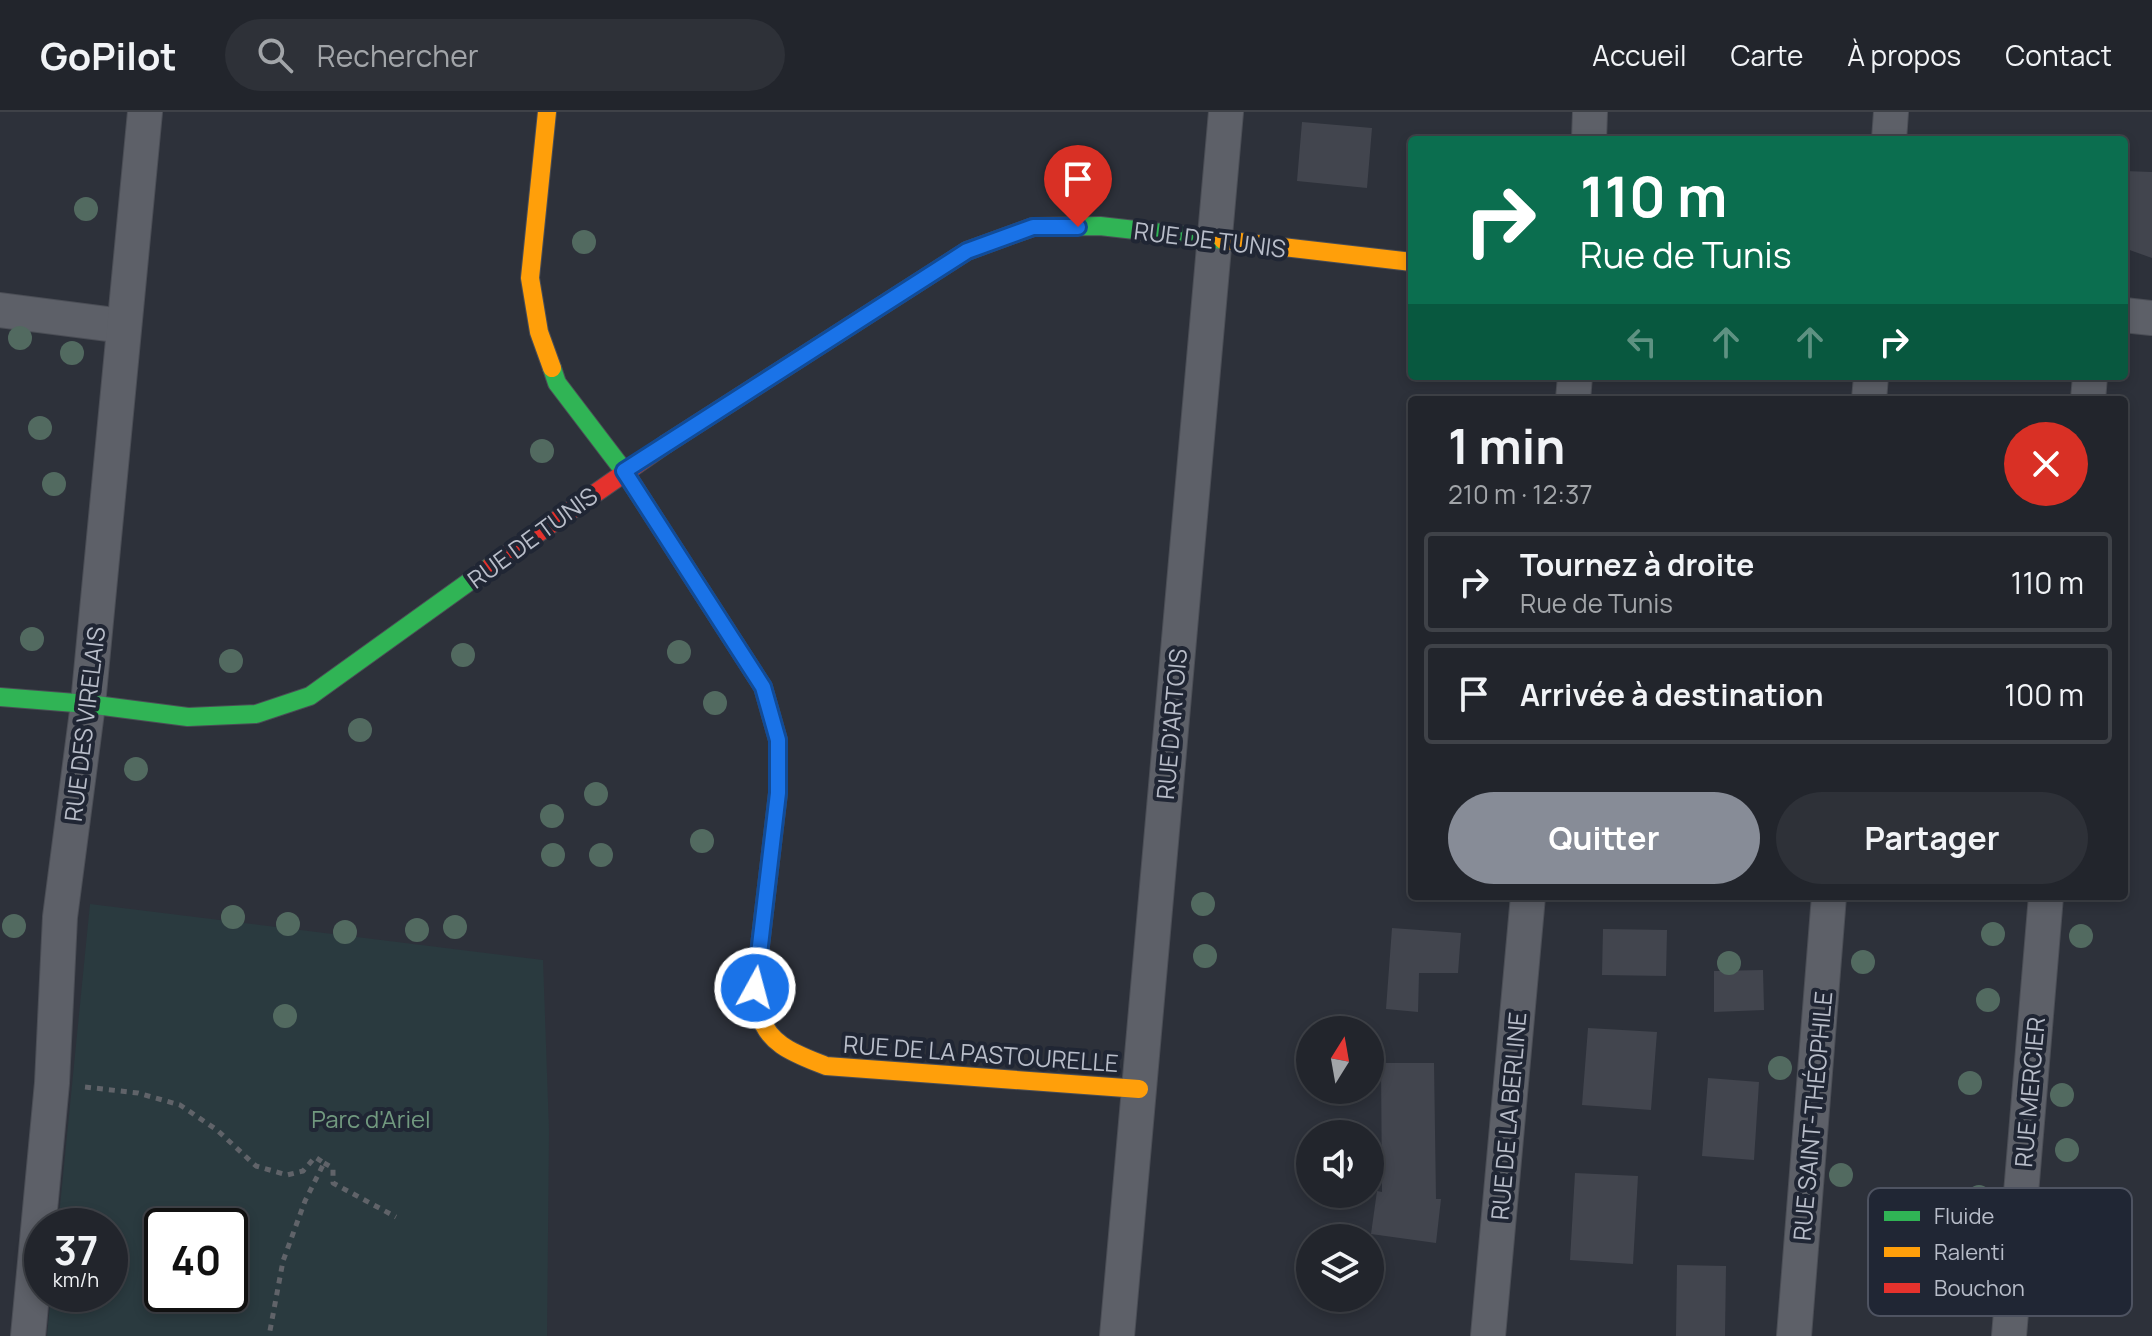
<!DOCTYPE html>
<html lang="fr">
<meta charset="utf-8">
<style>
:root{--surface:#22252c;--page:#2e3138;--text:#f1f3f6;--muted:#a2a5a9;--line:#3f4248;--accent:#878c97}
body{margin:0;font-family:Manrope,sans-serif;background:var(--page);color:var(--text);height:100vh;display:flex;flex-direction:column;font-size:30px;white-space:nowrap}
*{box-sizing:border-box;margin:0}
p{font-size:26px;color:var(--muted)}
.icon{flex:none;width:44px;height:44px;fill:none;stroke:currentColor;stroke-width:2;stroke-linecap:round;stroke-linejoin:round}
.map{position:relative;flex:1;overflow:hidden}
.details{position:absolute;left:1408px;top:284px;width:720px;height:504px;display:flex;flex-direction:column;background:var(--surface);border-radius:8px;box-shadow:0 4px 12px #0003,0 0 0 2px var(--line)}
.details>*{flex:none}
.hud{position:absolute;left:1408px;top:24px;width:720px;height:244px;border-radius:8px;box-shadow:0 4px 12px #0003,0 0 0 2px var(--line);background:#0b6e4f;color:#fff;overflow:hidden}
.needle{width:52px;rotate:11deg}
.tools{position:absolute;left:1296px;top:904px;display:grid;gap:16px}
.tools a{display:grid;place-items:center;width:88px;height:88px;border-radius:50%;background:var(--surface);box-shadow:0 4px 12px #0003,0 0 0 2px var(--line);font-size:40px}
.speed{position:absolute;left:24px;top:1096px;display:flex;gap:16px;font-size:40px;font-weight:700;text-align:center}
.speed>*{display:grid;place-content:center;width:104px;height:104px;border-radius:50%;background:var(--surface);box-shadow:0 4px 12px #0003,0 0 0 2px var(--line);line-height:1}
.speed small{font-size:20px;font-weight:400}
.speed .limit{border:4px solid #111;border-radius:12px;background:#fff;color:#111}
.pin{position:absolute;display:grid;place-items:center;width:68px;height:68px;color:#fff;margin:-82px -34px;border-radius:50% 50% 50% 0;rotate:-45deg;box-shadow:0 0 8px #0007}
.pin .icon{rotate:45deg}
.me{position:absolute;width:88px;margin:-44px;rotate:7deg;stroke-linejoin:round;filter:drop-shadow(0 0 6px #0008)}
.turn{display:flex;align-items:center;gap:28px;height:168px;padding:0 40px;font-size:36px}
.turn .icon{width:104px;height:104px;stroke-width:2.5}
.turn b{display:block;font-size:56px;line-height:68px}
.lanes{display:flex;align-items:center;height:76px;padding:0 40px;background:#0003;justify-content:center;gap:40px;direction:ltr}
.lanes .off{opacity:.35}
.round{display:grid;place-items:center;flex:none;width:84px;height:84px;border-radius:42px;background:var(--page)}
.headline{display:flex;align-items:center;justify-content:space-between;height:136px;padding:0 40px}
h1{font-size:48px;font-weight:700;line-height:60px}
.cta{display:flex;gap:16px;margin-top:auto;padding:16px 40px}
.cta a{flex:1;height:92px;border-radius:48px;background:var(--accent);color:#fff;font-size:32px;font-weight:700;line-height:92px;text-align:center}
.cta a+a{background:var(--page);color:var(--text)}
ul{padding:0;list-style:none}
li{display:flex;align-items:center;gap:24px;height:100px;margin:0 16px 12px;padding:0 24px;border:4px solid var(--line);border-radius:8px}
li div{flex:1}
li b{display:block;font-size:30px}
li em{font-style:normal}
header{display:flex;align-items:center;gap:48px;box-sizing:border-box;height:112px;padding:0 40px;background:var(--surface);border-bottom:2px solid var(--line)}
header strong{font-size:38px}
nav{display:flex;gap:44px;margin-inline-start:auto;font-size:28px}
.search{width:560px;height:72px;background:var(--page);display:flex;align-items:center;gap:20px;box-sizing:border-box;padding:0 28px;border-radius:44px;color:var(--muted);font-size:30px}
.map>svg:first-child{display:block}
.green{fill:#2a3a3f;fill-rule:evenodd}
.building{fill:#42454e}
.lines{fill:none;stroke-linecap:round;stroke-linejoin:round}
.street-casing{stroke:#4b4e56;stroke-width:36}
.fast-casing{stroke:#4b4e56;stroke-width:20}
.slow-casing{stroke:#4b4e56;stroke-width:20}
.jam-casing{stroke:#4b4e56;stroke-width:20}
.path{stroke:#606369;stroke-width:5;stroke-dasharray:6 6;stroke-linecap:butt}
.street{stroke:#5d6068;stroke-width:34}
.fast{stroke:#30b455;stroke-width:18}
.slow{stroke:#ff9f0a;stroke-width:18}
.jam{stroke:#e5322d;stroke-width:18}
.tree{fill:#526a60}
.route-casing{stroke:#114b97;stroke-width:20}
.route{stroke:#1a73e8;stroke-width:14}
.labels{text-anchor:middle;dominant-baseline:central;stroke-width:8;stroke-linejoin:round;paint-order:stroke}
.street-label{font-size:24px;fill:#b8bdc9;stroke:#202634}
.park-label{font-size:24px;fill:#71997f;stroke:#202634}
.key{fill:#202634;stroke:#4e5361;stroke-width:2}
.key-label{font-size:22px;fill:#b8bdc9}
</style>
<header>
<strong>GoPilot</strong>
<div class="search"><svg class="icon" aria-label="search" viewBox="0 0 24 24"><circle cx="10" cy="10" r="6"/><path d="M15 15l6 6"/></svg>Rechercher</div>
<nav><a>Accueil</a><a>Carte</a><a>À propos</a><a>Contact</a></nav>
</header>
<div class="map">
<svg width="2152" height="1224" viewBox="0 0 2152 1224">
<rect width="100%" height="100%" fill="#2d313a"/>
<path class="green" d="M90,792l453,56 6,170 -2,206h-500l4,-42h59v-68h-52zM162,1114h68v68h-68z"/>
<g class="building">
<polygon points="1302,10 1372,16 1367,76 1297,69"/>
<polygon points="2124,59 2152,60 2152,146 2124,136"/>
<polygon points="1392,816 1461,821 1458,861 1419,861 1418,900 1386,897"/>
<polygon points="1603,817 1667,818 1666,864 1602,863"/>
<polygon points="1763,858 1764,898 1714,900 1714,859"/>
<polygon points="1588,916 1657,920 1651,998 1582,993"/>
<polygon points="1381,951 1434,951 1436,1087 1441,1087 1436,1131 1371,1122 1377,1079 1382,1080"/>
<polygon points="1708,966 1759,970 1754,1048 1702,1044"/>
<polygon points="1575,1061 1638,1064 1633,1152 1570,1148"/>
<polygon points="1677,1153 1726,1154 1725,1224 1676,1224"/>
</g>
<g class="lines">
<g class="street-casing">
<g id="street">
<polyline points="1589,28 1590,0"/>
<polyline points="1889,28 1891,0"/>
<polyline points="0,198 123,214"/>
<polyline points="2124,203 2152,206"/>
<polyline points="1573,288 1575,264"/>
<polyline points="1869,288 1871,264"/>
<polyline points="2088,288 2090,264"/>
<polyline points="28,1224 52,971 60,805 88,592 145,0"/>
<polyline points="1117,1224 1226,0"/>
<polyline points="1488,1224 1528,784"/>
<polyline points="1794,1224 1829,784"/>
<polyline points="2009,1224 2046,784"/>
</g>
</g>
<g class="fast-casing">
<g id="fast">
<polyline points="552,256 557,271 624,359 763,575 778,628 778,681 755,876 760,901"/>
<polyline points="666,332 967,139 1033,115 1100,114 1223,128"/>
<polyline points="0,585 88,592 188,605 256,602 310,584 491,454"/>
</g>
</g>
<g class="slow-casing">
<g id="slow">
<polyline points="547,0 530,166 539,220 552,256"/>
<polyline points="1223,128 1412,150"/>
<path d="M760,901c6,32 39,42 66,53l313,23"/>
</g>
</g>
<g class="jam-casing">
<polyline id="jam" points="491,454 666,332"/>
</g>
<g class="path">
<polyline points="85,975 138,981 180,993 217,1018 256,1054 287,1063 303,1059 315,1045 324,1051 305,1089 283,1149 269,1224"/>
<polyline points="324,1051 333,1056 333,1071 396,1105"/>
</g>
<use href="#street" class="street"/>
<use href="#fast" class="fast"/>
<use href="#slow" class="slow"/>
<use href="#jam" class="jam"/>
</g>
<g class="tree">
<circle cx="86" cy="97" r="12"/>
<circle cx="584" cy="130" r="12"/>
<circle cx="20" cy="226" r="12"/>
<circle cx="72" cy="241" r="12"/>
<circle cx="40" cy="316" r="12"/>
<circle cx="542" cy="339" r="12"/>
<circle cx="54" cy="372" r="12"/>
<circle cx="32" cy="527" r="12"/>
<circle cx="679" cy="540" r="12"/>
<circle cx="463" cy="543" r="12"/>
<circle cx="231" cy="549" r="12"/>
<circle cx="715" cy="591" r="12"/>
<circle cx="360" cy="618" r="12"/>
<circle cx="136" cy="657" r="12"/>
<circle cx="596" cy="682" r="12"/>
<circle cx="552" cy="704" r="12"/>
<circle cx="702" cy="729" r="12"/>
<circle cx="553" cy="743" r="12"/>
<circle cx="601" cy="743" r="12"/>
<circle cx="1203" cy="792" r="12"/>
<circle cx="233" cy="805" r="12"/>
<circle cx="288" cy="812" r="12"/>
<circle cx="14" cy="814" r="12"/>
<circle cx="455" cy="815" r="12"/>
<circle cx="417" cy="818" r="12"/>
<circle cx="345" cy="820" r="12"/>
<circle cx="1993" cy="822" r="12"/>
<circle cx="2081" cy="824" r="12"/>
<circle cx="1205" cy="844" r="12"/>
<circle cx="1863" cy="850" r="12"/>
<circle cx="1729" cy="851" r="12"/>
<circle cx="1988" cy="888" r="12"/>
<circle cx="285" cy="904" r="12"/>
<circle cx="1780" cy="956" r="12"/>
<circle cx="1970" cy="971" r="12"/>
<circle cx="2062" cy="983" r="12"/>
<circle cx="2067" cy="1038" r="12"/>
<circle cx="1841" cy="1063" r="12"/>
<circle cx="1979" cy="1085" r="12"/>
</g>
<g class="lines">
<g class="route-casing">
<polyline id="route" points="755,876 778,681 778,628 763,575 624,359 967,139 1033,115 1078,115"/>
</g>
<use href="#route" class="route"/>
</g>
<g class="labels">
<g class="street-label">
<text transform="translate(1210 127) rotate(7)">RUE DE TUNIS</text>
<text transform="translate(532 425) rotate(-36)">RUE DE TUNIS</text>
<text transform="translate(84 612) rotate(-83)">RUE DES VIRELAIS</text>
<text transform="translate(1171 612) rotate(-85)">RUE D'ARTOIS</text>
<text transform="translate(981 941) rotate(4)">RUE DE LA PASTOURELLE</text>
<text transform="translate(2029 980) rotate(-85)">RUE MERCIER</text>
<text transform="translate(1508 1004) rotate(-85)">RUE DE LA BERLINE</text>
<text transform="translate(1812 1004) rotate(-85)">RUE SAINT-THÉOPHILE</text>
</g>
<g class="park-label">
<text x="371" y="1006">Parc d'Ariel</text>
</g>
</g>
<rect x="1868" y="1076" width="264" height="128" rx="12" class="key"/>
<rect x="1884" y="1099" width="36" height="10" fill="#30b455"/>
<rect x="1884" y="1135" width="36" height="10" fill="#ff9f0a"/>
<rect x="1884" y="1171" width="36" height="10" fill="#e5322d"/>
<g class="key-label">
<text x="1934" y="1112">Fluide</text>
<text x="1934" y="1148">Ralenti</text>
<text x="1934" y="1184">Bouchon</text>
</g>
</svg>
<div class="tools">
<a><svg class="needle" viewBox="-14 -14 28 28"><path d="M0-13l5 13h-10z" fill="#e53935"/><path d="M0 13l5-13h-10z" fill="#a2a5a9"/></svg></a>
<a><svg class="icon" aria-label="sound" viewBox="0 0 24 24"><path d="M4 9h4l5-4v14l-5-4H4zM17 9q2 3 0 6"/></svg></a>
<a><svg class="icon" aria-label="layers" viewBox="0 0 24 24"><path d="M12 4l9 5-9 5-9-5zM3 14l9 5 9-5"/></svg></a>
</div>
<div class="speed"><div>37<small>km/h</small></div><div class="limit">40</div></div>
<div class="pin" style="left:1078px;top:115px;background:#d93025"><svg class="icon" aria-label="arrive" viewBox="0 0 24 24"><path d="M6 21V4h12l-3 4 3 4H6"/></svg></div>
<svg class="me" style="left:755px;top:876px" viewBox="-20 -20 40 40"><circle r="17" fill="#1a73e8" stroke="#fff" stroke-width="3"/><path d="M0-11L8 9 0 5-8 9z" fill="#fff"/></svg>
<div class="hud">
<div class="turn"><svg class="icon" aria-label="right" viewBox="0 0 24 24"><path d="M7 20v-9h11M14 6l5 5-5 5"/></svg><div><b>110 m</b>Rue de Tunis</div></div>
<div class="lanes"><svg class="icon off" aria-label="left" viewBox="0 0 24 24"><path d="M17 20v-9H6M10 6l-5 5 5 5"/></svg><svg class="icon off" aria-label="ahead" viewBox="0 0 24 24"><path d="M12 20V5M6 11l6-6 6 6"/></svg><svg class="icon off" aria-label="ahead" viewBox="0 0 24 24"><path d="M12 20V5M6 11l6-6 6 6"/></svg><svg class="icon" aria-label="right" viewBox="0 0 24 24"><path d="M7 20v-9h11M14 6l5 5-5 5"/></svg></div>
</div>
<section class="details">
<div class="headline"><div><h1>1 min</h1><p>210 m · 12:37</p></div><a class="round" style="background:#d93025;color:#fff"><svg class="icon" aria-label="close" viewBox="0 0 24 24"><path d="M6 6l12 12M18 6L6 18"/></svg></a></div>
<ul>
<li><svg class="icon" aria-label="right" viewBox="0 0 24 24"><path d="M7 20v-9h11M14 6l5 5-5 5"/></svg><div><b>Tournez à droite</b><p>Rue de Tunis</p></div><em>110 m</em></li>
<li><svg class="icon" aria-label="arrive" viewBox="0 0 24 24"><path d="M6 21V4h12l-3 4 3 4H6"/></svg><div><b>Arrivée à destination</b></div><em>100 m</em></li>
</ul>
<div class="cta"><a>Quitter</a><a>Partager</a></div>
</section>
</div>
